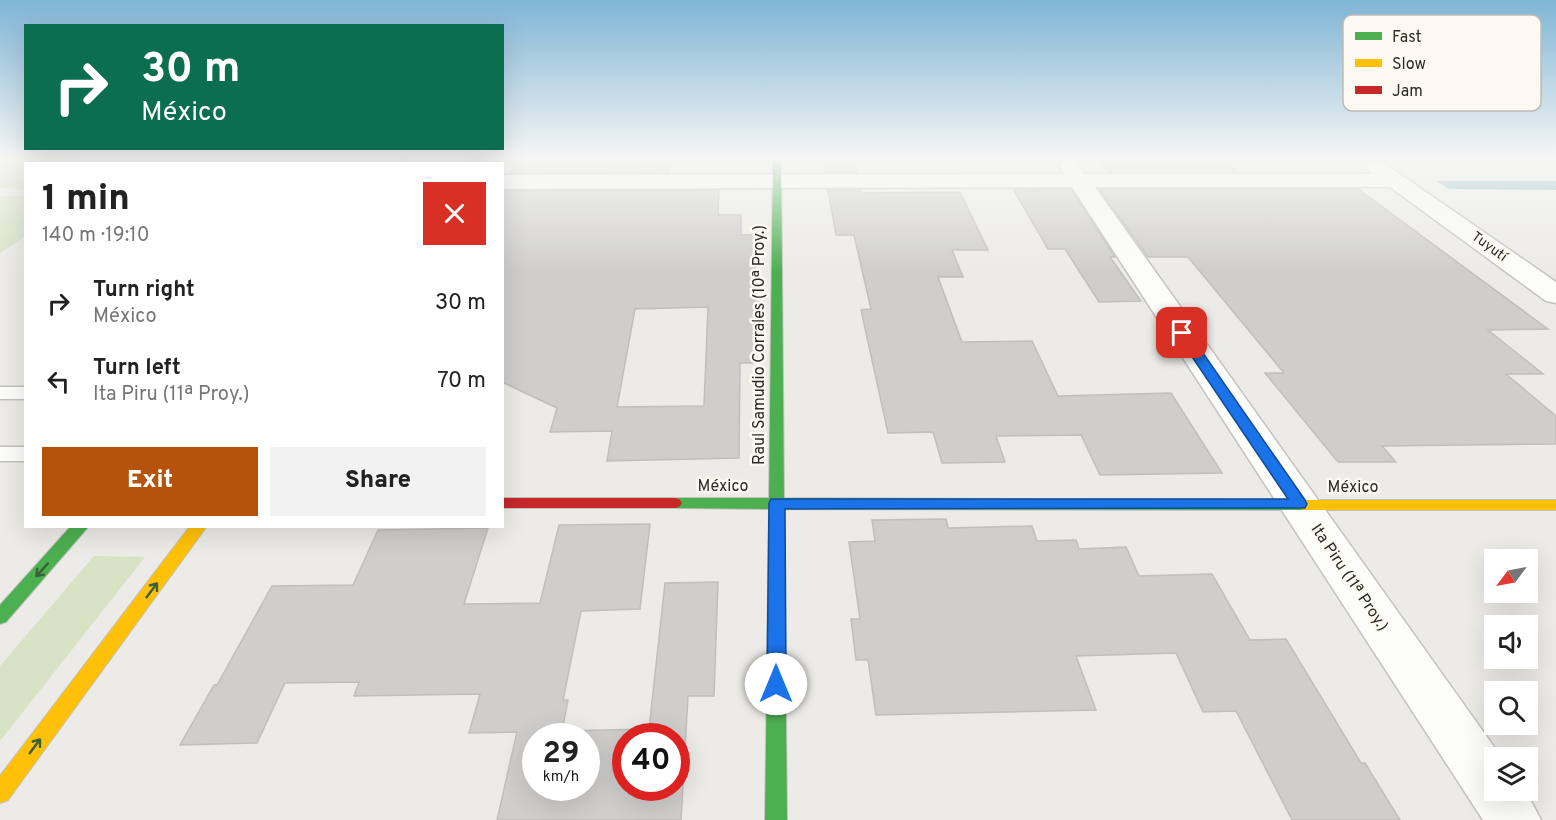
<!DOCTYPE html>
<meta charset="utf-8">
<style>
:root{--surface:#fff;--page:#f2f2f2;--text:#222;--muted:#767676;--accent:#b45309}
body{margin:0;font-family:Overpass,sans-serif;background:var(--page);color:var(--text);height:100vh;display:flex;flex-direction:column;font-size:22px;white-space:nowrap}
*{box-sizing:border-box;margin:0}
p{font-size:20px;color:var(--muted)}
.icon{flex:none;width:33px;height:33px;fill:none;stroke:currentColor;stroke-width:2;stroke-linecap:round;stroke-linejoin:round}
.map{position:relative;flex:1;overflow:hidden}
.panel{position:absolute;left:24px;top:162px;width:480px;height:366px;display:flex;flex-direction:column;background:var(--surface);border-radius:0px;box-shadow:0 6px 24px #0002}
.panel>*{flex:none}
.guide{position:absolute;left:24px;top:24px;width:480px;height:126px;border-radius:0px;box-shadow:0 6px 24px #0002;background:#0b6e4f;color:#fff;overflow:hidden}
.needle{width:39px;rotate:238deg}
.controls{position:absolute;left:1484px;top:549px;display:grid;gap:12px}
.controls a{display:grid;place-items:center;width:54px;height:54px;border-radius:0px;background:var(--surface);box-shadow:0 6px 24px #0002;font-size:30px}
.speed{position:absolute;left:522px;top:723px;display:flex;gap:12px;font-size:30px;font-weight:700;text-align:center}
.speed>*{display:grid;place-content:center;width:78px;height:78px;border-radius:50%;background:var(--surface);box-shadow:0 6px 24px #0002;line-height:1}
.speed small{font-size:15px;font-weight:400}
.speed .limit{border:9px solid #d22;background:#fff;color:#111}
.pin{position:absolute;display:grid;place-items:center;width:51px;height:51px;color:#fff;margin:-26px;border-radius:12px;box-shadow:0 3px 9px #0006}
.me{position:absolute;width:66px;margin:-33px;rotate:0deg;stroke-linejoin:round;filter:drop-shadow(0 0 4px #0008)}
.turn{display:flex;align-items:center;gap:21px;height:126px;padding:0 18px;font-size:27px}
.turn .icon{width:78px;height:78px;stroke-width:2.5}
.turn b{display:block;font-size:42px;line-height:51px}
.round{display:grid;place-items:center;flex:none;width:63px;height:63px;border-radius:0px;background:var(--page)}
.headline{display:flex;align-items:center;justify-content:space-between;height:102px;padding:0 18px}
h1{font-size:36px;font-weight:800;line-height:45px}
.action{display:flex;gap:12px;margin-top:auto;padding:12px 18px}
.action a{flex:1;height:69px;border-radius:0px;background:var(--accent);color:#fff;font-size:24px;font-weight:800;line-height:69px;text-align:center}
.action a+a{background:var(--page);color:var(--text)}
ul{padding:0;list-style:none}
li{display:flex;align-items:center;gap:18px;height:78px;padding:0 18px}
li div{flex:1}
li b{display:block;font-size:22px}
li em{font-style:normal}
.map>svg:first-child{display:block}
.green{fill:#d8e3c5}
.water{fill:#83b6ba}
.building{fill:#cfcecc;stroke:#c1bfbd;stroke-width:1.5;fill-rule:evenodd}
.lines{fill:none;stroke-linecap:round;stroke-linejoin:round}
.lane-casing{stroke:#c3c2bf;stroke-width:3}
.street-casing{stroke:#c3c2bf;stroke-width:3}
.fast-casing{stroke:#c3c2bf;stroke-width:2}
.slow-casing{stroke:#c3c2bf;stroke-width:2}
.jam-casing{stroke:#c3c2bf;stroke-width:2}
.lane{fill:#fcfcfb;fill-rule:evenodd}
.street{fill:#fcfcfb;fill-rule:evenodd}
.fast{fill:#4caf50;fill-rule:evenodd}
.slow{fill:#ffc107;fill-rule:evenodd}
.jam{fill:#c62828;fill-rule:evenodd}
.oneway{stroke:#396038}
.route{fill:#1a73e8;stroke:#114b97;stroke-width:1.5}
.labels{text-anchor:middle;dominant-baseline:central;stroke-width:5;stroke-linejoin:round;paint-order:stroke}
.far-street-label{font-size:14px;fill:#2c2b28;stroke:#fcf9f2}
.street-label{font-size:16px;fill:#2c2b28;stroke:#fcf9f2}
.key{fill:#fcf9f2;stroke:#bebbb5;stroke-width:1.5}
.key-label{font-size:16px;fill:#2c2b28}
</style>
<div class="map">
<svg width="1556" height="820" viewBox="0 0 1556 820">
<rect width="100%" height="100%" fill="#ecebe7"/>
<g class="green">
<polygon points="0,157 83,157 73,163 26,164 25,189 0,188"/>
<polygon points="0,196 25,196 26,236 0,253"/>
<polygon points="94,556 145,557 0,741 0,666"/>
</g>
<polygon class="water" points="1437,181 1556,181 1556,190 1449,189"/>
<g class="building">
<polygon points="519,157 672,157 669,172 511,173"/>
<polygon points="823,157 853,157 857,172 825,172"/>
<polygon points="1096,157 1221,157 1237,172 1108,172"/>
<polygon points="1013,189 1071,189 1115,257 1110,257 1141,301 1099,302 1065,249 1048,249"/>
<polygon points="1099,189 1358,189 1548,329 1488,330 1543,374 1506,374 1556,416 1556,444 1382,446 1396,462 1338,462 1265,373 1284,373 1188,257 1148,257"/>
<path d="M719,190l-1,25h23v20h13l4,87h-2l-1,41h-15l-1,95 -132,3 5,-30 -62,1 7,-24 -55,-26v-191zM708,307l-4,99 -87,1 18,-98z"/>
<polygon points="828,190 861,190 862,193 960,192 988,250 952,250 963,277 938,277 962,342 1032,341 1058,396 1171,393 1222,473 1100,475 1081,435 996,436 1005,462 942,463 933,432 888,433 861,310 871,309 854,235 836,235"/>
<polygon points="946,519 948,528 1032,526 1037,541 1076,540 1079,549 1126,547 1139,576 1212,574 1250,640 1286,639 1361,763 1365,763 1400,820 1292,820 1236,711 1203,712 1176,653 1076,656 1096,710 876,715 868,660 856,660 851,619 860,619 849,542 875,541 872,520"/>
<path d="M650,524l-10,85 -59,2 -18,89h5l-6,31 87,-2 16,-146 53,-1 -4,114h-26l-7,124h-184l20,-88 -48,1 11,-39 -126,2 5,-14 -74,1 -28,60 -77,2 34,-60h3l55,-99 81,-1 25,-55 110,-2 -24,76 76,-1 19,-78zM536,736h50v52h-50zM626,736h50v52h-50z"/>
</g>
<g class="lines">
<g class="lane-casing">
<g id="lane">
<polygon points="95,157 111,157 103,164 87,164"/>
<polygon points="151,157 166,157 159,164 144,164"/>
<rect x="0" y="387" width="26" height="12"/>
<rect x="0" y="447" width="26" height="14"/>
</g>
</g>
<g class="street-casing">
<polygon id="street" points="1069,160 1076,162 1085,174 1372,174 1366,167 1370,163 1377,161 1384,163 1556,282 1556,303 1546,301 1390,187 1095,187 1502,758 1494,758 1494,790 1525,790 1541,820 1483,820 1072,187 502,189 502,175 1064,174 1059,166 1062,162"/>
</g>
<g class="fast-casing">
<g id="fast">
<polygon points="401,157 410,157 406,164 397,164"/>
<polygon points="470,157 479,157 475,164 466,164"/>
<polygon points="773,157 781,157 784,498 1305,500 1310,501 1313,505 1310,509 1305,510 784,509 787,820 765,820 769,509 674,508 669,507 666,503 669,499 674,498 769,498"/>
<polygon points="71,526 89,526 6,622 0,624 0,605"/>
</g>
</g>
<g class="slow-casing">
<g id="slow">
<polygon points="1305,500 1556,500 1556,510 1305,510 1300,509 1297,505 1300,501"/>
<polygon points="190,526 207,526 8,800 0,803 0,776"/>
</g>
</g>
<g class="jam-casing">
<polygon id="jam" points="502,498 674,498 679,499 682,503 679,507 674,508 502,508"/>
</g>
<use href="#lane" class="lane"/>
<use href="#street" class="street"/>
<use href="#fast" class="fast"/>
<use href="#slow" class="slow"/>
<use href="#jam" class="jam"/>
</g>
<defs><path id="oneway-shaft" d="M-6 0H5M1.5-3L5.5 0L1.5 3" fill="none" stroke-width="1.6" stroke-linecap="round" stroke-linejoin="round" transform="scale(1.5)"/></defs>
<g class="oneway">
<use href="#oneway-shaft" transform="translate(42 570) rotate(132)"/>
<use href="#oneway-shaft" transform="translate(152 590) rotate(-53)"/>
<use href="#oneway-shaft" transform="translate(35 746) rotate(-53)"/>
</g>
<linearGradient id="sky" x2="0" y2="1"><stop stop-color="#7fb5d6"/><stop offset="0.58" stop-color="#f6f6f4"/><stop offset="1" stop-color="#f6f6f4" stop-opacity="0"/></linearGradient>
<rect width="1556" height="272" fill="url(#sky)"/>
<polygon class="route" points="1182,329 1187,330 1305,500 1307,504 1305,508 785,509 786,684 783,690 776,693 769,690 767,684 769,503 771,499 1288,499 1176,333"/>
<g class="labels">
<g class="far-street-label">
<text transform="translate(1489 247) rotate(36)">Tuyutí</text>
</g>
<g class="street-label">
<text transform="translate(760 345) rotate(-90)">Raul Samudio Corrales (10ª Proy.)</text>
<text x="723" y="487">México</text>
<text x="1353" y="488">México</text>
<text transform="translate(1349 578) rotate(56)">Ita Piru (11ª Proy.)</text>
</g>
</g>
<rect x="1343" y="15" width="198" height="96" rx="9" class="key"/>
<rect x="1355" y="32" width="27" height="8" fill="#4caf50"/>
<rect x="1355" y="59" width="27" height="8" fill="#ffc107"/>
<rect x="1355" y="86" width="27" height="8" fill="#c62828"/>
<g class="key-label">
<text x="1392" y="42">Fast</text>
<text x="1392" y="69">Slow</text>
<text x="1392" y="96">Jam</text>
</g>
</svg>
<div class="controls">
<a><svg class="needle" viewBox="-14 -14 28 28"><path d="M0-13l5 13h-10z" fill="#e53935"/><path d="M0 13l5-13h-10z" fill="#767676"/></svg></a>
<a><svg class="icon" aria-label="sound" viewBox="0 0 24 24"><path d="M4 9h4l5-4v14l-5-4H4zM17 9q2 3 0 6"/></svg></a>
<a><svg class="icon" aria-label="search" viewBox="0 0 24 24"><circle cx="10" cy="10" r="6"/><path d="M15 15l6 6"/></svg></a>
<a><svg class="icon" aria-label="layers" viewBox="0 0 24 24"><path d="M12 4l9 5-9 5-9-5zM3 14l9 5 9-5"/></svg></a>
</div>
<div class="speed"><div>29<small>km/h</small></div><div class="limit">40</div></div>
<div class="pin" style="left:1182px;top:333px;background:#d93025"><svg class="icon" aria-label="arrive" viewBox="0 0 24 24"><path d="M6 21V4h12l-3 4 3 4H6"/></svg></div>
<svg class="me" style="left:776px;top:684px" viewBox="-20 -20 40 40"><circle r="19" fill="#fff"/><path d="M0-13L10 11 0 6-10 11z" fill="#1a73e8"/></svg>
<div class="guide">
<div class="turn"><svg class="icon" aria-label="right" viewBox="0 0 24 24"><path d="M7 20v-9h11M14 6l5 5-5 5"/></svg><div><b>30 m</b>México</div></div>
</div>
<section class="panel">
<div class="headline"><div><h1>1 min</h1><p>140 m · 19:10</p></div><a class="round" style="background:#d93025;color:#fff"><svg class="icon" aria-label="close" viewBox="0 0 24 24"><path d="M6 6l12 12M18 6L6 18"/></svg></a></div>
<ul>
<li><svg class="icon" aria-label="right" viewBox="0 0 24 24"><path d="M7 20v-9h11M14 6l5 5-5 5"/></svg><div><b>Turn right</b><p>México</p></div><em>30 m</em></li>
<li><svg class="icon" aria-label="left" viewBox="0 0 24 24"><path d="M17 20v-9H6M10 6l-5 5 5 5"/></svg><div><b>Turn left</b><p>Ita Piru (11ª Proy.)</p></div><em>70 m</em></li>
</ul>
<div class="action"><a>Exit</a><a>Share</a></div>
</section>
</div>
